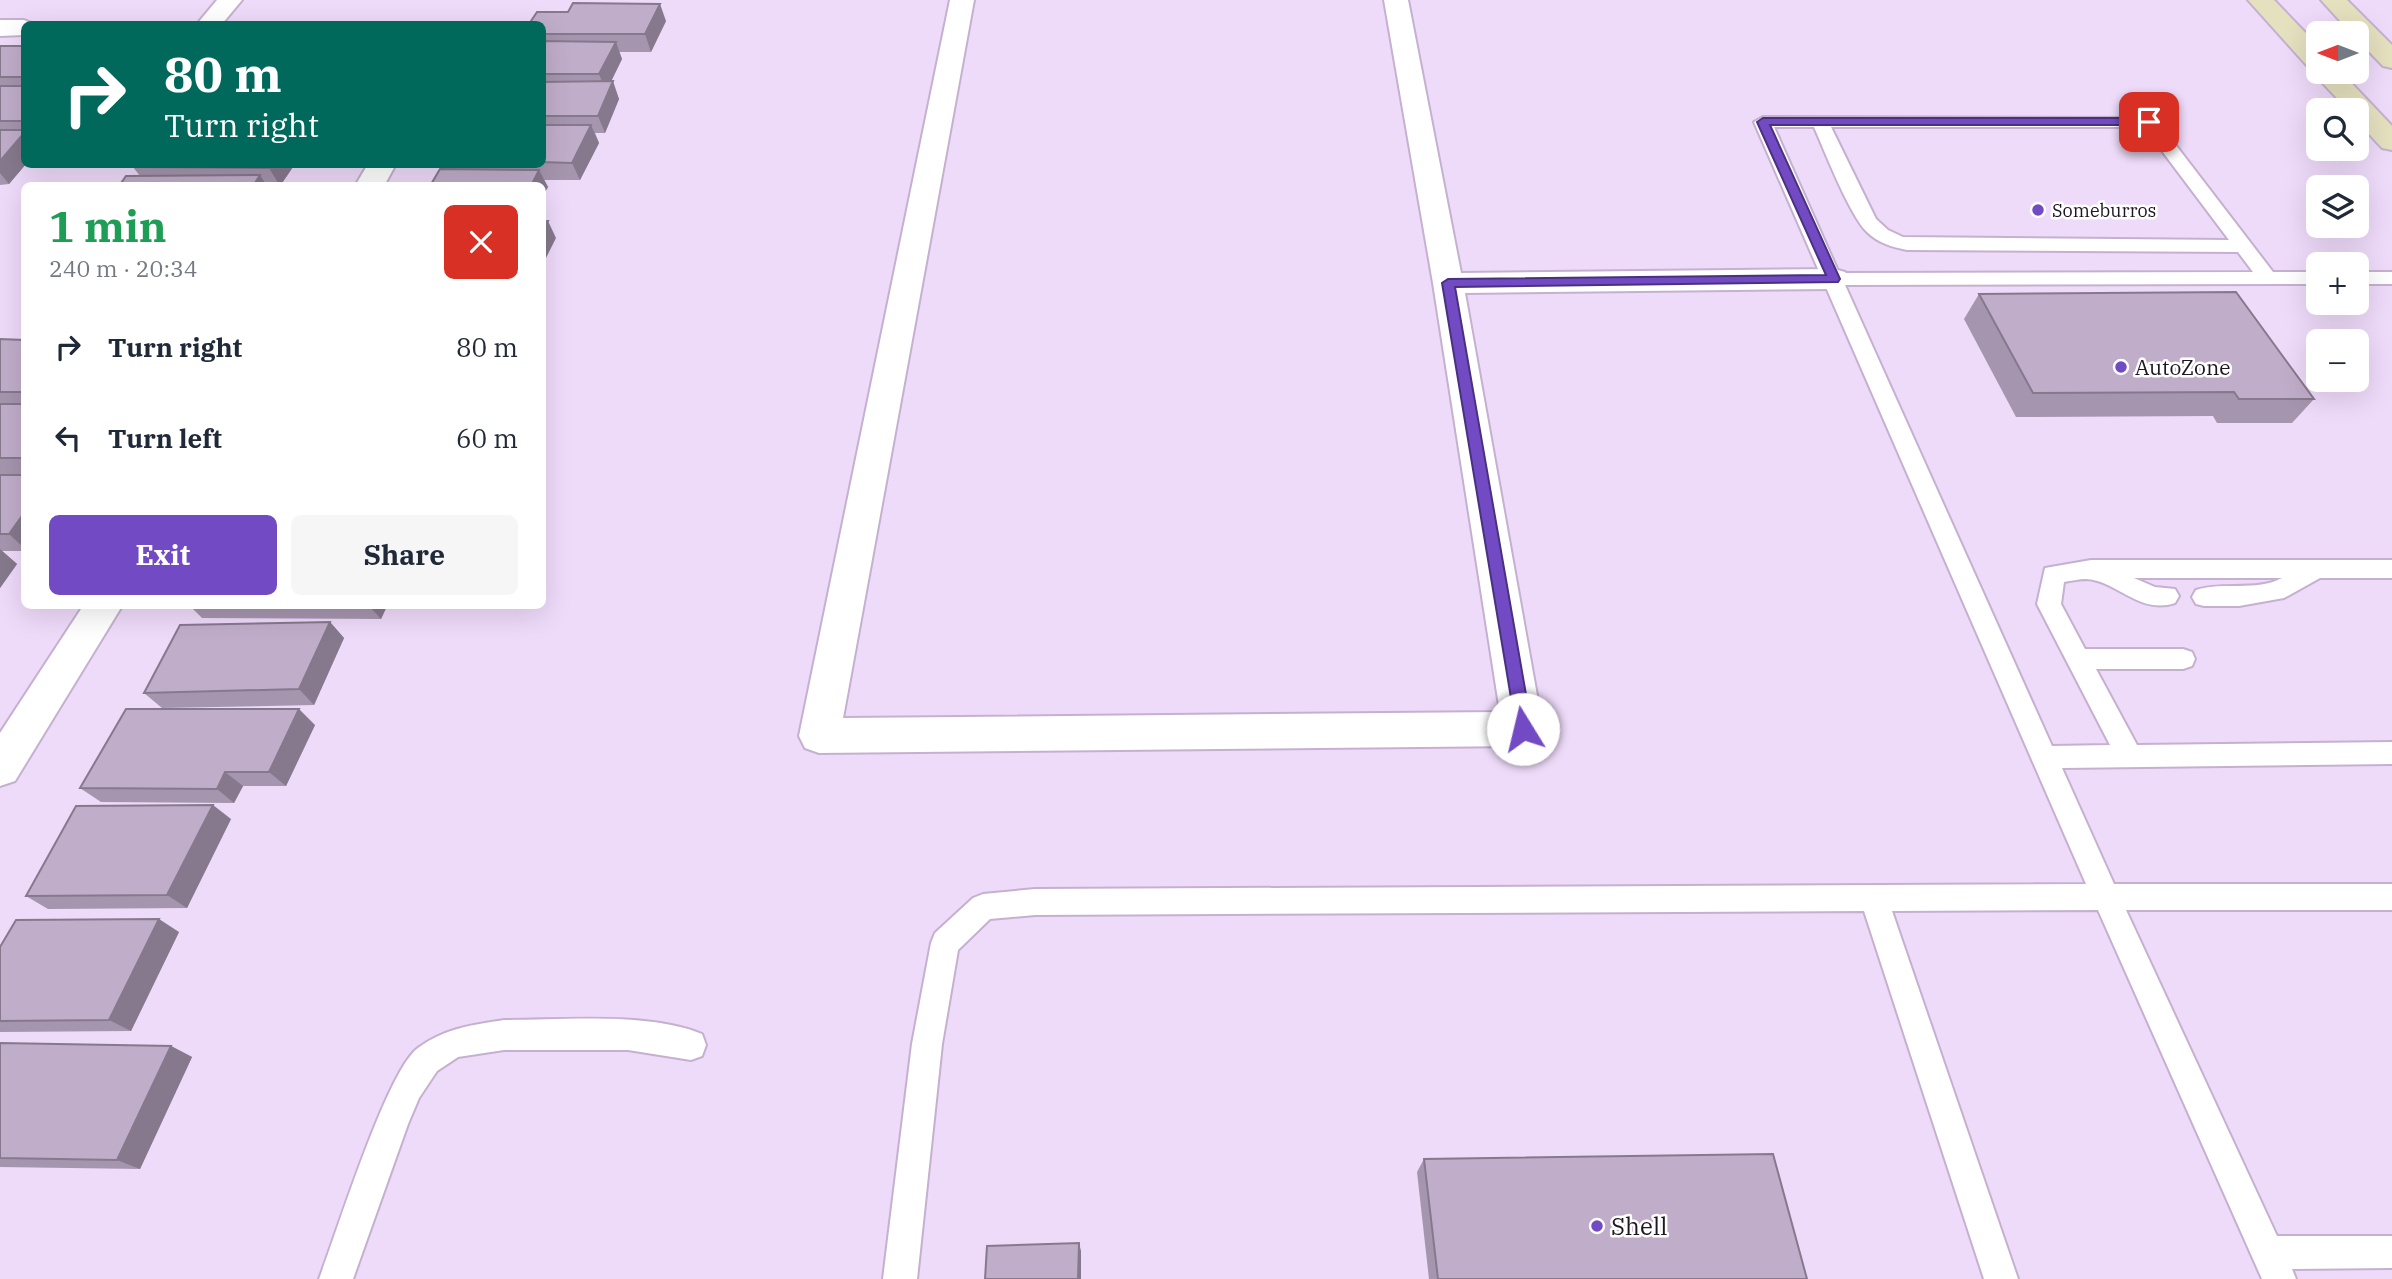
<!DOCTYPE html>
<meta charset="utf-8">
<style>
:root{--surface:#fff;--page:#f6f6f7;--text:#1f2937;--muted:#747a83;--accent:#724bc4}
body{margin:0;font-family:"IBM Plex Serif",serif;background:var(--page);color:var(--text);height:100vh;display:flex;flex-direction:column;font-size:26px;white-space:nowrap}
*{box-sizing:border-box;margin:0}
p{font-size:23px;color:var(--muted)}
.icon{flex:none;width:38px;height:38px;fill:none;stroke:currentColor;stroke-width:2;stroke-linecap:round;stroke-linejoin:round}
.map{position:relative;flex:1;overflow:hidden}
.panel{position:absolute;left:21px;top:182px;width:525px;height:427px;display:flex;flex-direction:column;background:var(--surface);border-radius:10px;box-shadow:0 7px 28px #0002}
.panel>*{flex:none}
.banner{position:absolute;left:21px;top:21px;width:525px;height:147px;border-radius:10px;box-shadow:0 7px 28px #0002;background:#00695c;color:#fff;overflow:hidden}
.needle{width:46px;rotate:270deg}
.buttons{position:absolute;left:2306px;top:21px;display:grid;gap:14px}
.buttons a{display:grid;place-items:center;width:63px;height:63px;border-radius:10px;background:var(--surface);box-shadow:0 7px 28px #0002;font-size:35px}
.pin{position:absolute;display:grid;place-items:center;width:60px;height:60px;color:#fff;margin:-30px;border-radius:14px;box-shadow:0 4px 10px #0006}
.me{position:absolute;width:77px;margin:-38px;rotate:351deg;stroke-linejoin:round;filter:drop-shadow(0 0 5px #0008)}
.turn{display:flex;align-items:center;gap:24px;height:147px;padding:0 28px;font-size:32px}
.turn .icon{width:91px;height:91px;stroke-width:2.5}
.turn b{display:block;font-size:49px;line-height:60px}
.round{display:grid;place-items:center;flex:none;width:74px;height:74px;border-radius:10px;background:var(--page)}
.head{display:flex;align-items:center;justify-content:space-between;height:119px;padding:0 28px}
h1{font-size:42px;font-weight:800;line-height:52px;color:#1e9e55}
.button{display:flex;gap:14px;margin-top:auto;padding:14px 28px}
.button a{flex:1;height:80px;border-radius:10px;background:var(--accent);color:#fff;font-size:28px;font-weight:800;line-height:80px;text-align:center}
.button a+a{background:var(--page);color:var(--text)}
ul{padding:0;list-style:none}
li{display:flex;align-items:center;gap:21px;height:91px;padding:0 28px}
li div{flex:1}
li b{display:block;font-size:26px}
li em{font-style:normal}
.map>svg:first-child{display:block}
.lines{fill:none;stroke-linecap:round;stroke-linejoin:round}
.service-casing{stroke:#c5b1cf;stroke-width:4}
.minor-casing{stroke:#c5b1cf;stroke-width:4}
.secondary-casing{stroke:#c5b1cf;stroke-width:4}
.service{fill:#fff;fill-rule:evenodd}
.minor{fill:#fff;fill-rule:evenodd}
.secondary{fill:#e5e1bf;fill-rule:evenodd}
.wall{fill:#a595ae}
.shaded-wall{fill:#86798d}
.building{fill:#c0adca;stroke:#86798d;stroke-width:2}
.route{fill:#724bc4;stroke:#4a317f;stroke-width:2}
.poi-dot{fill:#724bc4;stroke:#fff;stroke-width:2.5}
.labels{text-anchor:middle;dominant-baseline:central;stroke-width:5;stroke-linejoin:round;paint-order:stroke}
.far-poi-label{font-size:18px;fill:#1e1621;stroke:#fff;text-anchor:start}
.poi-label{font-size:21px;fill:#1e1621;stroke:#fff;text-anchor:start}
.near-poi-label{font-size:24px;fill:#1e1621;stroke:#fff;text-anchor:start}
</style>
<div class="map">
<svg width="2392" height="1279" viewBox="0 0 2392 1279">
<rect width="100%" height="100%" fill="#eedaf9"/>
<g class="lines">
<g class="service-casing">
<g id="service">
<path d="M1763,117l392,1 118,154h46v12l-474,1 207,461 58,-1 -73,-141 8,-36 46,-8h301v18h-72l-36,20 -45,8h-35l-8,-2 -4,-7 4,-7c27,-9 60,2 86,-12h-148l21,9 20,2 4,7 -4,7c-36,12 -59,-23 -89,-24 -7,0 -15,2 -22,3l-3,22 24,45h98l9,3 3,7 -3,7 -9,3h-87l41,76 255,-3v22l-330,4 52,116h278v26h-266l151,326h115v32l-100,1 4,10h-34l-164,-369 -206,1 126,368h-34l-120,-368 -829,4 -45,4 -32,31 -16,94 -25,235h-34l29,-235 19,-101 4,-10 38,-35 10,-4 52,-5 1051,-5 -332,-762zM1774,127h40c11,25 36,89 53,105 11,11 25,15 40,18l331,2 15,20 -414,1zM1831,127h313l85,113 -326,-3 -15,-7 -12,-11z"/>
<rect x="2357" y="272" width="35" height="12"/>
<path d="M504,1020c59,0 144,-8 198,14l4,11 -4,11 -11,4 -63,-10h-124l-46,7 -21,14 -18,27 -11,26 -55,155h-34c17,-44 68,-209 99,-231 27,-20 54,-23 86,-28z"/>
</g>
</g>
<g class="minor-casing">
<g id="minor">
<polygon points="217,0 242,0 222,24 197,24"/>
<polygon points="950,0 974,0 843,718 1500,712 1433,283 1384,0 1408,0 1461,273 1834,269 1845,272 1849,279 1845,286 1834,289 1465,293 1543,729 1537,741 1523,746 819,753 805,748 799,736"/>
<polygon points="0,20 24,20 34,24 24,24 24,35 0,36"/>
<polygon points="368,164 396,164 384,186 355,186"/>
<polygon points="83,606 122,606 15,781 0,786 0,733"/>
</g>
</g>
<g class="secondary-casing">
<g id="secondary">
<polygon points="2248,0 2274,0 2319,47 2319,72 2341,72 2392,126 2392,150 2382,148 2357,121 2357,110 2348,110 2318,78 2315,70 2310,69"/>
<polygon points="2321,0 2347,0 2392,45 2392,68 2383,66 2357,39 2357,33 2351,33"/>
</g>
</g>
<use href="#service" class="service"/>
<use href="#minor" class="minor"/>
<use href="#secondary" class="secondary"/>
</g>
<g class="wall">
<polygon points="666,21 651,52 619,52 622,59 611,81 619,99 605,133 595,133 599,143 580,180 544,180 548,187 542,197 542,186 444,169 442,164 542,164 542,24"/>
<polygon points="0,46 24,46 24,164 26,164 9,184 0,185"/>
<polygon points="135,164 295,164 280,186 119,186 140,176 133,167"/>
<polygon points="1979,294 2314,399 2292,423 2217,423 2213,416 2016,417 1964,319"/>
<polygon points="0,339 24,340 24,551 2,551 17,564 0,588"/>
<polygon points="190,606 387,606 381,619 202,618"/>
<polygon points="330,622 344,638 314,705 162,708 144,693"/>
<polygon points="315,725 286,786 243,786 234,803 101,802 80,788"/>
<polygon points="231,819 187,908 48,909 26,896"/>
<polygon points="179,932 131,1031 0,1032 0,947"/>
<polygon points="0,1043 171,1046 192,1057 140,1169 0,1167"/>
<polygon points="1424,1159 1807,1279 1429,1279 1417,1172"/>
</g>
<g class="shaded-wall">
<polygon points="660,4 666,21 651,52 645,34"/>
<polygon points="616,42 622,59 606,92 599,74"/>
<polygon points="613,81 619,99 605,133 598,116"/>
<polygon points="591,125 599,143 580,180 572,163"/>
<polygon points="24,133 24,164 26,164 9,184 0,173 0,161"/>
<polygon points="271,164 295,164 280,186 269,168"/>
<polygon points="539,170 548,187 542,197 542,186 531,186"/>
<polygon points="260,175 267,186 253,186"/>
<polygon points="548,221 556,238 542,266 542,232"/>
<polygon points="24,513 24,548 9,534"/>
<polygon points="0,549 17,564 0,588"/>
<polygon points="369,606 387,606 381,619"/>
<polygon points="330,622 344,638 314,705 299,689"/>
<polygon points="299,709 315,725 286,786 269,772"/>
<polygon points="225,772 243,786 234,803 217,789"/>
<polygon points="213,805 231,819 187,908 167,895"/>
<polygon points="159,919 179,932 131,1031 109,1020"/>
<polygon points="171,1046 192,1057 140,1169 117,1160"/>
<polygon points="1079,1243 1081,1251 1081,1279 1078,1279"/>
</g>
<g class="building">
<polygon points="573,3 660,4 645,34 542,34 542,24 529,24 537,12 568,12"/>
<polygon points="542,41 616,42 599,74 542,74"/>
<rect x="0" y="46" width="24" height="31"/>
<polygon points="613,81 598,116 542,116 542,82"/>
<rect x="0" y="86" width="24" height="35"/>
<polygon points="542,125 591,125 572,163 542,162"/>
<polygon points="0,130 24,130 24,133 0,161"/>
<polygon points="135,164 271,164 269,168 133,167"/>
<polygon points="440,169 539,170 531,186 430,186"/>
<polygon points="260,175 253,186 119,186 126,176"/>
<polygon points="542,221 548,221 542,232"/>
<polygon points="2236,292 2314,399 2239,399 2234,392 2033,393 1979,294"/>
<polygon points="0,339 24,340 24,392 0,392"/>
<rect x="0" y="404" width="24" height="54"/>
<polygon points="0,475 24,475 24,513 9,534 0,534"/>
<polygon points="330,622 299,689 144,693 180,625"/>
<polygon points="126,709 299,709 269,772 225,772 217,789 80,788"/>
<polygon points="213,805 167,895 26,896 76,806"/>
<polygon points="159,919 109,1020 0,1021 0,947 16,920"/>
<polygon points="0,1043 171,1046 117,1160 0,1158"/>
<polygon points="1773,1154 1807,1279 1438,1279 1424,1159"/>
<polygon points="1079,1243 1078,1279 985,1279 987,1246"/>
</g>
<polygon class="route" points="1763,118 2149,118 2154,122 2149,125 1770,125 1840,279 1838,282 1455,287 1532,729 1529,734 1517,734 1442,283 1448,279 1826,275 1757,122"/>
<g class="poi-dot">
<circle cx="2038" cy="210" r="7"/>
<circle cx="2121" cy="367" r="7"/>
<circle cx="1597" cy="1226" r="7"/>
</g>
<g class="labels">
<g class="far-poi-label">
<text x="2052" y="210">Someburros</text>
</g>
<g class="poi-label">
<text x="2135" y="367">AutoZone</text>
</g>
<g class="near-poi-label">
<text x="1611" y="1226">Shell</text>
</g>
</g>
</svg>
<div class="buttons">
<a><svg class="needle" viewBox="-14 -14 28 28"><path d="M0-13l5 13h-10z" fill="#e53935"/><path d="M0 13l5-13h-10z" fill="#747a83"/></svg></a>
<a><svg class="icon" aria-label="search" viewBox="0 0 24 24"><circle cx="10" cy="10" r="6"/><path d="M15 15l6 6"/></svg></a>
<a><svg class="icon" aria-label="layers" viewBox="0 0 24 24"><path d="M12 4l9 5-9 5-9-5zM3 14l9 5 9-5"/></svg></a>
<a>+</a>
<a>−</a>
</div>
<div class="pin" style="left:2149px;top:122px;background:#d93025"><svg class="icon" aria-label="arrive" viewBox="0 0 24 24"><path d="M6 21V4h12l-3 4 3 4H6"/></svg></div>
<svg class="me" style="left:1523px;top:729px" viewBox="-20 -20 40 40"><circle r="19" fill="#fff"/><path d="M0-13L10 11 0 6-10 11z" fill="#724bc4"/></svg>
<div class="banner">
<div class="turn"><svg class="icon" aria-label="right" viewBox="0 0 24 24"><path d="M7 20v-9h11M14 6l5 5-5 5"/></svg><div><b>80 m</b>Turn right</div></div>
</div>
<section class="panel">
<div class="head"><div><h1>1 min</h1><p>240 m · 20:34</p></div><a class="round" style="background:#d93025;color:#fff"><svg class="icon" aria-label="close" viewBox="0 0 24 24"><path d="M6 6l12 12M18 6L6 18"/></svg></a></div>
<ul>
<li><svg class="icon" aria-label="right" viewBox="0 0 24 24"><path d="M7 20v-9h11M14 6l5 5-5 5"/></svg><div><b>Turn right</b></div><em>80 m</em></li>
<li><svg class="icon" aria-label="left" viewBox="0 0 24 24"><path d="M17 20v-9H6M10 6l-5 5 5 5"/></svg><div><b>Turn left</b></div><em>60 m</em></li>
</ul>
<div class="button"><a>Exit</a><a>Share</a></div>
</section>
</div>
